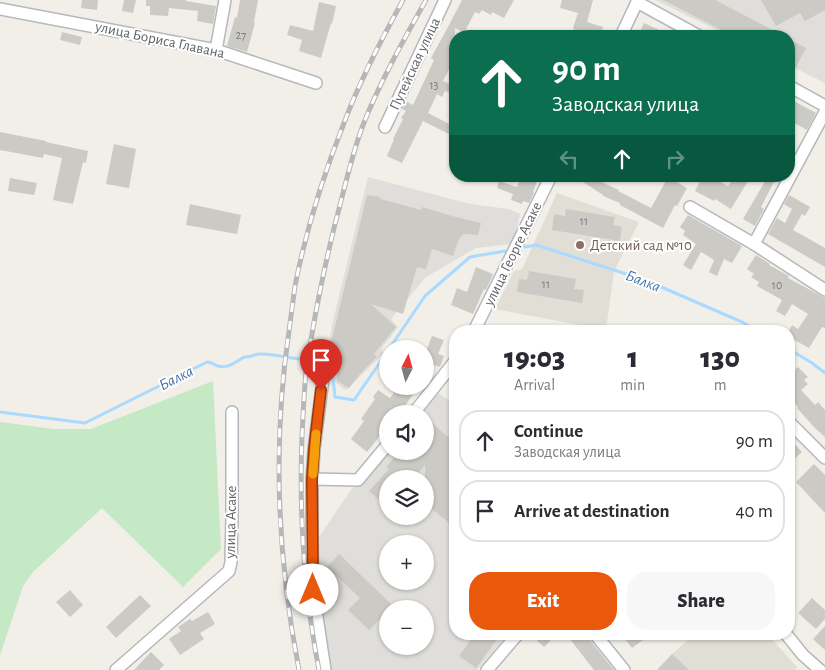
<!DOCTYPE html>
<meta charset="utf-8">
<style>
:root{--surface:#fff;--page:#f7f7f7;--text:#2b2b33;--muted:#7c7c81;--line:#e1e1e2;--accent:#ea580c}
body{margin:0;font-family:"Alegreya Sans",sans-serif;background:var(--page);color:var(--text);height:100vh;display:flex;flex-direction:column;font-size:19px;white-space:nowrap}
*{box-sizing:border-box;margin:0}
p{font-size:16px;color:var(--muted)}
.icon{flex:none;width:28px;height:28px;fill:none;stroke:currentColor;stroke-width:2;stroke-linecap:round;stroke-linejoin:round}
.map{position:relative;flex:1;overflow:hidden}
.drawer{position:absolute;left:449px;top:325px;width:346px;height:315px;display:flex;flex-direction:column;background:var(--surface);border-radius:20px;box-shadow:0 1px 4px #0004}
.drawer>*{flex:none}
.top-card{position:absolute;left:449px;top:30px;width:346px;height:152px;border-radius:20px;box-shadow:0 1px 4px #0004;background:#0b6e4f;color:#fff;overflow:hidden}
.needle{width:32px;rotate:6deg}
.tools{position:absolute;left:379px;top:340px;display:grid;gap:10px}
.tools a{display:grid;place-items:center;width:55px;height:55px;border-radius:50%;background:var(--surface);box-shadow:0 1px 4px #0004;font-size:25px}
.pin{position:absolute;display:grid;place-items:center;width:42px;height:42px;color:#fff;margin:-51px -21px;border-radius:50% 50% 50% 0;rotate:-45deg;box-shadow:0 0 5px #0007}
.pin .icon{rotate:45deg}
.me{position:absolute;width:55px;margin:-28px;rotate:0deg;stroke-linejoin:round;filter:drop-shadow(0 0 4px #0008)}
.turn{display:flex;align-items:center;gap:18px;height:105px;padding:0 20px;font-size:22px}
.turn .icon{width:65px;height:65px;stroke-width:2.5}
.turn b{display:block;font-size:35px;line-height:42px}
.lanes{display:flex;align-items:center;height:48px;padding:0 20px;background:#0003;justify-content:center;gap:25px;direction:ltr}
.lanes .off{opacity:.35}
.eta{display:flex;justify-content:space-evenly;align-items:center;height:85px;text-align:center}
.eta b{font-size:30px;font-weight:800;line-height:35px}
.button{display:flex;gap:10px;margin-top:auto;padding:10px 20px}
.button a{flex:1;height:58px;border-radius:20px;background:var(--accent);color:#fff;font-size:20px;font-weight:800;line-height:58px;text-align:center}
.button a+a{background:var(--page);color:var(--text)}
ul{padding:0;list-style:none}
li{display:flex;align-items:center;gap:15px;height:62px;margin:0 10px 8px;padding:0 10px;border:2px solid var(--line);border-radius:20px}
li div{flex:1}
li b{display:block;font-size:19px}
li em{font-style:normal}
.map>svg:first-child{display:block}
.industrial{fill:#e0deda;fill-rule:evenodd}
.education{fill:#e1ded6}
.green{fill:#c5e8c5}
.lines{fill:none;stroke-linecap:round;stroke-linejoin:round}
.stream{stroke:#aadaff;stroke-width:3}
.building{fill:#cccac5}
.street-casing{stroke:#b5b8bc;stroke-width:14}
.street{stroke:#fff;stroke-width:11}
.rail-casing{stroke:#b6b7b8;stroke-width:5}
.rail{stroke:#fff;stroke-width:3;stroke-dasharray:9;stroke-linecap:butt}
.route-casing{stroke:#983908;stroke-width:12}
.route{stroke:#ea580c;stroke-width:9}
.slow{stroke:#f59e0b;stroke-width:9}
.education-dot{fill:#8d6e63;stroke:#fff;stroke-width:2}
.labels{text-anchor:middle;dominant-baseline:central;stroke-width:4;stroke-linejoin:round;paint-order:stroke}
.number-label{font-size:12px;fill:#7a7d7f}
.street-label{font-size:15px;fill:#5f6368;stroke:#fff}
.education-label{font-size:15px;fill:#785e54;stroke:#fff;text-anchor:start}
.water-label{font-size:16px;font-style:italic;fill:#4174aa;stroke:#fff}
</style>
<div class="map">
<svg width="825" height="670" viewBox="0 0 825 670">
<rect width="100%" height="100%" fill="#f1efe8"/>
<g class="industrial">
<polygon points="655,0 825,0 825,83 789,65 789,36 729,36"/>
<polygon points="368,177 470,204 509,209 520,214 513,244 476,248 426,277 391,319 398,327 381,349 384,353 346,390 333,381 334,358 327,355 332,325"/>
<path d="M433,389l22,16v229h53l-31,36h-152l-13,-123 46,-67 30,-29h37v-37h-12zM388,479h37v37h-37zM388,544h37v37h-37zM388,609h37v37h-37z"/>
</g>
<g class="education">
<polygon points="557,193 639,222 614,271 606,330 495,309 514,271 522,269"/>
<polygon points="695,634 767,634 797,667 795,670 657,670 672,654"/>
</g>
<polygon class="green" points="213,381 221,549 183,587 102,508 33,572 23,586 0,655 0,422 54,429 91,429"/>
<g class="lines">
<g class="stream">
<polyline points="525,247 536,245 645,280 742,322 758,331"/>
<polyline points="389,349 425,296 470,257 505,251"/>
<polyline points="789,349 812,363 825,373"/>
<path d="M0,412l85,11 122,-61c6,0 6,3 11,4 10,3 18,-4 26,-9 6,1 10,-3 16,-3 24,0 47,10 71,7l4,36 19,3 34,-49"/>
</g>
</g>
<g class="building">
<polygon points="82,0 98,0 97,10 81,8"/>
<polygon points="124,0 136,0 133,13 122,11"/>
<polygon points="146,0 186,0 186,1 216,6 213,24 197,21 198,11 169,8 168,16 150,15 150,6 146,6"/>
<polygon points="240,0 258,0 254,22 255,23 247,52 227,46 235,17 237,18"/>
<polygon points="462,0 514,0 504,18 492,12 491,15 482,10 479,14 475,12 464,33 455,28 455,53 451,61 453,62 443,81 455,86 455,95 445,91 442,97 437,94 428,113 455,127 455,137 423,121 402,163 387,156 394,139 393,139 403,119 401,118 406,111 402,109 406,101 413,105 434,60 431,58 449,25"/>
<polygon points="562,0 593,0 587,22 603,27 600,36 596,36 587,33 587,36 572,36 574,29 573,28 578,13 560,8"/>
<polygon points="663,0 715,0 784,36 733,36"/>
<polygon points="761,0 825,0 825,10 805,21 800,13 776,26"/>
<polygon points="319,2 336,6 332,24 331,23 321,58 299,51 302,40 287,35 290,25 313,31"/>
<polygon points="644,23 672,36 638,36"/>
<polygon points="62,32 82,37 80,45 60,40"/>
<polygon points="789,39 806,48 795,69 789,66"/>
<polygon points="792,100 816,113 807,130 789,120 789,105"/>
<polygon points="0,132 46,141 46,142 88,151 86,163 83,162 73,204 53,200 62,158 44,154 43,158 0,150"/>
<polygon points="114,144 136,149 129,188 106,184"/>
<polygon points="521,176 539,176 533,192 534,193 529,203 523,201 522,204 511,200 513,194 497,188 499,181 517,187"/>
<polygon points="574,176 600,176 597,180 619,190 618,191 651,208 668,177 687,188 677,206 675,205 663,228 620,205 620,203 603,196 603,195"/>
<polygon points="703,176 710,176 728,186 735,176 751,176 731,209 715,199 714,201 695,191"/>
<polygon points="768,176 777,176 761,207 764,209 755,226 743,219"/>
<polygon points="10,178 37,183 34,195 8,191"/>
<polygon points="367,195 380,197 380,199 421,210 422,207 452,216 481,223 478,235 464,234 459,239 453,256 432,249 426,269 417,267 403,314 371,304 396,327 374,354 377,357 360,374 349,388 337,381 339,354 329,351"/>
<polygon points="789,195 810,207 805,216 802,214 793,230 825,248 825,267 768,234 777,218 785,223 792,209 784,204"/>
<polygon points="190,204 241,215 237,234 186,225"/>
<polygon points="566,209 615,217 613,225 622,227 620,241 552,230 554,214 565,216"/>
<polygon points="688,215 742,246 732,263 724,259 717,276 709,272 714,260 701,252 691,270 683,265 696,244 683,235 685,231 680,227"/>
<polygon points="756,255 770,264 769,265 789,276 788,278 825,298 825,328 822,327 809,348 789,337 789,331 792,325 798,329 808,314 792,304 785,316 776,311 782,300 757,286 759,282 751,277 754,274 747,269"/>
<polygon points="476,267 493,274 486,290 484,289 473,314 451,305 457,288 467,292"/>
<polygon points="529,271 576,279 574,289 584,290 582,303 517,292 519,279 527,280"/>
<polygon points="432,336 444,340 438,354 444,356 440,367 435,365 425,379 425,354"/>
<polygon points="798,367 808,377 804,380 808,384 801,390 815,405 818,402 825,410 825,437 815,428 797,408 798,407 789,397 789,375"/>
<polygon points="399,386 419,386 399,414 388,414 388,429 384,434 382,433 367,452 351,439 364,421 361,419 375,399 373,397 378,390 390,398"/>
<polygon points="425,417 455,443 455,528 425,503 425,465 413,479 388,479 388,497 382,503 369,491 389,469 386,467 400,451 425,451"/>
<polygon points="789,438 802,452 789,464"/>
<polygon points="814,464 825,475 825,513 796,482"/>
<polygon points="339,554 392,605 389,609 388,609 388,611 369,630 348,610 360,598 327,567"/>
<polygon points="70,590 83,605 70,617 56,602"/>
<polygon points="140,595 151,606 116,638 106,627"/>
<polygon points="812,598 825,610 825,619 816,629 798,613"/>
<polygon points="208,612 215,624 200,633 204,639 180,655 169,639 181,631 178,627 190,619 192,621"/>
<polygon points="825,626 825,650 813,639"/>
<polygon points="475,634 501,634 476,668 459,656"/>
<polygon points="530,634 557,634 544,647"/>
<polygon points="566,634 585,634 614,670 594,670"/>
<polygon points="621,634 651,634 632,648"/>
<polygon points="151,652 164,665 159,670 134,670"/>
<polygon points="672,654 689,670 657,670"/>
</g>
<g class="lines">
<g class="street-casing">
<g id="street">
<polyline points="637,2 699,36"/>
<polyline points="0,9 216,50 316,83"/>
<polyline points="621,36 638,0"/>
<polyline points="216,50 225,0"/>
<polyline points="789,86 825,106"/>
<polyline points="385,127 445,0"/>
<polyline points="690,207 754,244 825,290"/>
<polyline points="754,244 825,112"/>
<polyline points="474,331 551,176"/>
<polyline points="324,371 314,449 312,479 312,546 313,590 325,670"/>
<polyline points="413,414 455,361"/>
<polyline points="789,422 825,458"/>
<polyline points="312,479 358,480 388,444"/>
<polyline points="595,634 624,670"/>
<polyline points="786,634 803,655 820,670"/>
<polyline points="116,670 229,571 231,562 232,516 232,412"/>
<polyline points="487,670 518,634"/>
</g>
</g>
<use href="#street" class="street"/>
<g class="rail-casing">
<g id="rail">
<path d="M299,670c-22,-114 -27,-224 -10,-339 2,-15 4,-30 6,-45 11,-56 28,-110 49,-163 16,-43 37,-83 59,-123"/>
<path d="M319,670c-15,-77 -20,-155 -17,-234 1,-21 2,-43 4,-64 7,-50 17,-99 29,-148 9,-33 16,-67 28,-99 17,-43 40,-84 63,-125"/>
</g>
</g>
<use href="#rail" class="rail"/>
</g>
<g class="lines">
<g class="route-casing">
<polyline id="route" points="313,590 312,479 314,449 321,390"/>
</g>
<use href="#route" class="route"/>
<polyline class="slow" points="313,474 316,434"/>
</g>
<circle class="education-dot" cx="580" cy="245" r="5"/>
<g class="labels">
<g class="number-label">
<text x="241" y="35">27</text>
<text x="434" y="85">13</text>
<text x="584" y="221">11</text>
<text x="546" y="284">11</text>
<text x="777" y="285">10</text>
</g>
<g class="street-label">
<text transform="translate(160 40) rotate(12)">улица Бориса Главана</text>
<text transform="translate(415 64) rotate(-65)">Путейская улица</text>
<text transform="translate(513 254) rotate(-64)">улица Георге Асаке</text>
<text transform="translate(231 522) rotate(-89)">улица Асаке</text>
</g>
<g class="education-label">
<text x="590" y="245">Детский сад №10</text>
</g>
<g class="water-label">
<text transform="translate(643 281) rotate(21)">Балка</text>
<text transform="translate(176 378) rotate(-27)">Балка</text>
</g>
</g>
</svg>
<div class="tools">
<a><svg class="needle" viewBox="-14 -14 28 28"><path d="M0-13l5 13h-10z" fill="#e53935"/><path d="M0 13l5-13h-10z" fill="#7c7c81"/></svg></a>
<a><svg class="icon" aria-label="sound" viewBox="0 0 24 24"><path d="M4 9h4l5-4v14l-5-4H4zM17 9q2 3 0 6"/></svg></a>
<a><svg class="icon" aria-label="layers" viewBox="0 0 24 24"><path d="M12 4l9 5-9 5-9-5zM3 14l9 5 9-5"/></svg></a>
<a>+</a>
<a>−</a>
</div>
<div class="pin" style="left:321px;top:390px;background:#d93025"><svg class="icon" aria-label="arrive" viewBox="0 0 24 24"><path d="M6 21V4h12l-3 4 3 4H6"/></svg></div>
<svg class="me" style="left:313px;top:590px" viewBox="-20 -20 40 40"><circle r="19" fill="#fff"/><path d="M0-13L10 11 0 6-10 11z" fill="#ea580c"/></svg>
<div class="top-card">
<div class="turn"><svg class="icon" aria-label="ahead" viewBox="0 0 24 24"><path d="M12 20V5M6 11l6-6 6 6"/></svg><div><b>90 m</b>Заводская улица</div></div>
<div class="lanes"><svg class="icon off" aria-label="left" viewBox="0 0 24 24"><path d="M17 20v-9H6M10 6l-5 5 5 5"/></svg><svg class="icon" aria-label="ahead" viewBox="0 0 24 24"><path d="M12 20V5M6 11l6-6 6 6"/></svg><svg class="icon off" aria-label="right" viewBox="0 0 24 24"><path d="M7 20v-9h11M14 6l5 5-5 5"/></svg></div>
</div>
<section class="drawer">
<div class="eta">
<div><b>19:03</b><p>Arrival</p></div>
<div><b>1</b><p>min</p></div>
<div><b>130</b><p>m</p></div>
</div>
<ul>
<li><svg class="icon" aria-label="ahead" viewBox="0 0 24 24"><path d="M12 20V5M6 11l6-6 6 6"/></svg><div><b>Continue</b><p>Заводская улица</p></div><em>90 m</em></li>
<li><svg class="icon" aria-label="arrive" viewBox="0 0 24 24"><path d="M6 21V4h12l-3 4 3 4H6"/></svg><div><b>Arrive at destination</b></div><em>40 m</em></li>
</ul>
<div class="button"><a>Exit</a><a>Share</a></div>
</section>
</div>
